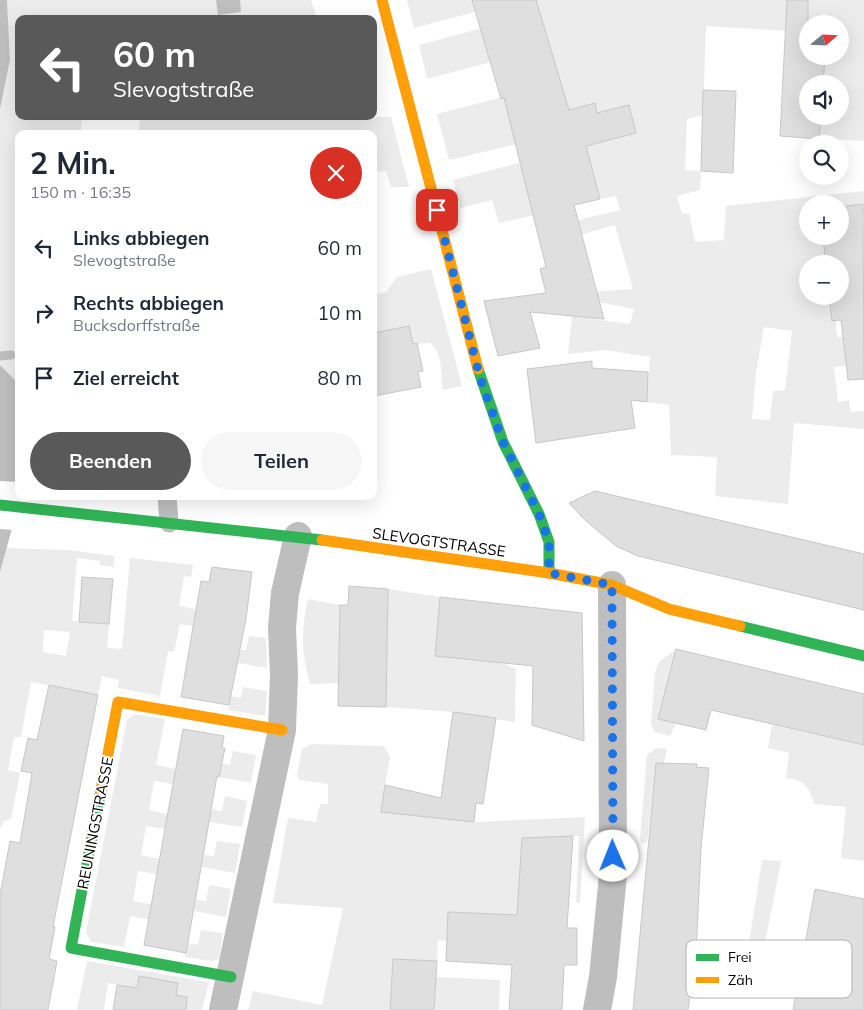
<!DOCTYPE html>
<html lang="de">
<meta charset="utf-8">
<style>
:root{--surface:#fff;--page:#f6f6f7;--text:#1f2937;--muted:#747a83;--accent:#595959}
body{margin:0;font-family:Mulish,sans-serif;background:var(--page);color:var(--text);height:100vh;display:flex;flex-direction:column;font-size:19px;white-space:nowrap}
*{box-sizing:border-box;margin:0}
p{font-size:16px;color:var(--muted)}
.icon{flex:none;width:28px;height:28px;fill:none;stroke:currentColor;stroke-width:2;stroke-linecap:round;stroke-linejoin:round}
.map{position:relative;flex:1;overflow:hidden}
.side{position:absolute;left:15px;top:130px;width:362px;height:370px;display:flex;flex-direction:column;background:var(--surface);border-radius:10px;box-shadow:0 5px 20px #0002}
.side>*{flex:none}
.guide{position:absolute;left:15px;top:15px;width:362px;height:105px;border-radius:10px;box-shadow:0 5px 20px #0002;background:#595959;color:#fff;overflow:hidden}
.needle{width:32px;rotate:71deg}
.fabs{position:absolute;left:799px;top:15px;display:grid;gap:10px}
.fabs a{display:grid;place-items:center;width:50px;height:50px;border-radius:50%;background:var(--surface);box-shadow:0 5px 20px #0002;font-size:25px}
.pin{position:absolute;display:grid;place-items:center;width:42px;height:42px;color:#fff;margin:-21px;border-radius:10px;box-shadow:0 2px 8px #0006}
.me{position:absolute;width:55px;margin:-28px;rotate:359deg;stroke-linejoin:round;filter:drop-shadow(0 0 4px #0008)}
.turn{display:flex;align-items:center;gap:18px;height:105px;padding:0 15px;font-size:22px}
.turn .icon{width:65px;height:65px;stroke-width:2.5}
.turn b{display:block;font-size:35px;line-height:42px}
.round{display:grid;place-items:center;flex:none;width:52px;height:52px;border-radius:26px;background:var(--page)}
.head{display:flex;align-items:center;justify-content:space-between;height:85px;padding:0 15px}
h1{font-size:30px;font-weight:700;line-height:38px}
.primary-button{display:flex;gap:10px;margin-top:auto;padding:10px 15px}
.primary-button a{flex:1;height:58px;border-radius:30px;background:var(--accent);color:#fff;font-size:20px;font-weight:700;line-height:58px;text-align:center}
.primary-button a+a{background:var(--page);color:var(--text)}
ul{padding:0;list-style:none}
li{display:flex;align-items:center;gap:15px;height:65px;padding:0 15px}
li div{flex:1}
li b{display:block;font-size:19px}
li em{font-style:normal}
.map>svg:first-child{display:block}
.green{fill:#ececec;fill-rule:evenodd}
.water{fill:#bfbfbf}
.pier{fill:#fff}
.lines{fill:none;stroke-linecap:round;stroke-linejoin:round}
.stream{stroke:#bfbfbf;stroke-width:9}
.building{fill:#dfdfdf;stroke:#c7c7c7}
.lane{stroke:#bebebe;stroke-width:19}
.street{stroke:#bebebe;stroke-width:28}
.fast{stroke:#30b455;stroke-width:11}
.slow{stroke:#ff9f0a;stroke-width:11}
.route{stroke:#1a73e8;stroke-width:9;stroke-dasharray:0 16.2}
.labels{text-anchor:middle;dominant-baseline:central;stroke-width:4;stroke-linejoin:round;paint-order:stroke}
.street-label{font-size:15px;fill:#000;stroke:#fff}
.key{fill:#fff;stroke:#b2b2b2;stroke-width:1}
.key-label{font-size:14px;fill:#000}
</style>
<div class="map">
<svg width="864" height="1010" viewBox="0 0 864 1010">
<rect width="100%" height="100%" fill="#fff"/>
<g class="green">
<polygon points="7,0 311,0 317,19 19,19 19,116 82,116 81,132 139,130 140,116 391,117 409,187 391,187 386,171 374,172 374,134 19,134 19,348 11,355 19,363 19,384 0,365 0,109 10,60"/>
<polygon points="407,0 472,0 475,12 414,28"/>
<path d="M507,0h357v141l-45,-2 2,-23h19v-32h-17l2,-28h15v-32h-32l-1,8 -101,-6 -3,89 -16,4 -2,51 16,1 -1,19 -23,6 5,18 7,-1 6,29 29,-2 2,-34 138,-15v23l-2,-10 -22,3v-3h-32v32h15l3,28h-18v32h21l3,25 4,-1 1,17h27v20l-19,2 1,7 -12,1 4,35 11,-2 2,12 13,-1v18l-70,-6 -6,81 -73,-8 2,-39 -46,-2 -2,-50 -22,-3 3,-45 -45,-7 -37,4 4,-38 58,8 4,-15 -46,-9v-8l45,-3 -18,-64 -74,21 -5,-16 84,-20 -4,-14 -16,3 -10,-38 -65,17 10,37 -36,8 -7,-23 -31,8 -8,-28 183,-47 -6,-27 -33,7 -2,-10 -26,7 -6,-20 -46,54 -68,16 -12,-46 100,-26 -46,-26 -64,17 -8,-34 93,-25zM764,327l28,4 -7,59 -12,1 -3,29 -18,-1 4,-46z"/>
<path d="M431,269l31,117 -19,4c-3,-16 1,-36 -13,-47l-17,1 -4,-18 -35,7v-38l12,-3 11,-15z"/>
<path d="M5,548l64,2 45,6v11l-14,-2v-4l-23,-3 -5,63 37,3 -2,24 15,1 8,-91 63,7 -2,12 -7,-1 -5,30 28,5 -3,17 -24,-4 -6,28 -6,-1 -8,45 -42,-8 1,-8 -17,-4 -4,19 -67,-13 -10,55h-7l-6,33 12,3 -9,46 -7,2 -4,7v-256zM44,630l26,2 -4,24 -23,-4z"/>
<polygon points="388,589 440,597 435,656 502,663 516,669 515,722 453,712 386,707"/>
<path d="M308,599l32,6 -1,78 -29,1c-9,-33 -9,-52 -2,-85z"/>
<polygon points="249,636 266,638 267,668 238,663 240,650 246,650"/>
<polygon points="676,649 658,718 676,723 670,736 655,732 651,725 655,673 659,662"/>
<polygon points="243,687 267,691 265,716 228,710 231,696 241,698"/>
<polygon points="135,714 165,719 156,765 176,769 173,784 154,781 149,810 168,814 165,829 146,826 141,855 159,859 157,874 138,871 133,901 155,905 152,920 130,916 124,947 91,942 86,932 127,720"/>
<path d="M772,725l92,20v116l-23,-3 5,-51 -32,-3c-4,-17 -11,-25 -28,-26l3,-25 -21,-5z"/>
<polygon points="312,744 384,746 390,757 381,811 474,822 585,817 580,903 576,903 579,836 522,838 517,915 449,912 447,941 438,940 437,961 393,959 390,1010 248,1010 253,991 322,1005 343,908 273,903 288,818 316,822 320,804 328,804 328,784 300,780 297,775 302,749"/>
<polygon points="656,748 667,749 664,763 656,763 647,843 642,843 640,840 647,755"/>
<polygon points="233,751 256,755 251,783 219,777 221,763 230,765"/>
<polygon points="225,796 247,801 242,827 209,822 212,809 222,811"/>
<polygon points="217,841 240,844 235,873 202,867 204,855 214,856"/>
<polygon points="762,860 781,861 760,969 694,967 696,945 748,950"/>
<polygon points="209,885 231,889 226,917 194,911 196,900 206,901"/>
<polygon points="201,930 223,933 219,959 212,961 185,957 188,943 198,945"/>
<polygon points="87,961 209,982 202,1010 173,1010 175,995 108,983 104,1010 77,1010"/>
<polygon points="436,977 500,980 499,1010 434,1010"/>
</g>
<g class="water">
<polygon points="0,0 7,0 10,60 0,109"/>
<polygon points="216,0 240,0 241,12 218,15"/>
<polygon points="0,357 0,365 19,384 19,496 21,496 0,572"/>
</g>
<polygon class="pier" points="0,481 19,482 19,496 23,496 13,530 0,529"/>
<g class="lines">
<polyline class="stream" points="0,356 11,355"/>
</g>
<g class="building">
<polygon points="472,0 536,0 569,110 595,103 597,113 629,105 636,133 586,146 600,199 574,205 604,319 530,312 540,348 498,356 484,301 546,293 540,269 546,267 504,98 501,99"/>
<polygon points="787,0 808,0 808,56 825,56 823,84 808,84 808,116 821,116 819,139 780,136"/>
<polygon points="703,90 736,91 733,173 701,171"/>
<polygon points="863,204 864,379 848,380 841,320 832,321 829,296 840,296 840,264 826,264 823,236 840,236 840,207"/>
<polygon points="409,326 413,344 417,343 423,371 418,372 421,387 374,396 374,333"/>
<polygon points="592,361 592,368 648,372 647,402 631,400 635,428 536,443 527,369"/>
<polygon points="595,491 864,554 864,610 638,556 616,546 585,520 569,503"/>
<polygon points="212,567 252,572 246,619 229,705 181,697 201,581 209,582"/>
<polygon points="82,577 113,579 109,624 79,622"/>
<polygon points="349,586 388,589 386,707 338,706 340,605 348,605"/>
<polygon points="440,597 582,613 584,741 532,725 533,666 435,656"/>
<polygon points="676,649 864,694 864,745 711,710 706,730 658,719"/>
<polygon points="49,685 98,695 53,927 55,927 49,959 57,961 48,1010 0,1010 0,895 10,841 20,843 32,773 21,771 28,738 37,740"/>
<polygon points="453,712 496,718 483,804 476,803 474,822 381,812 385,785 441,798"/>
<polygon points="183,729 224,736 222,748 225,748 219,777 217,776 186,953 144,945"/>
<polygon points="656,763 697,764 696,767 709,768 701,848 696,953 688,1010 633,1010"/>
<polygon points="573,836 567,928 577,928 577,965 564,965 562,1010 509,1010 512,965 446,961 448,912 517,915 522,838"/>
<polygon points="815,889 864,899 864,1010 793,1010"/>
<polygon points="393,959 437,961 434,1010 390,1010"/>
<polygon points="139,976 178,983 176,995 187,997 186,1010 113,1010 117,985 137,988"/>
</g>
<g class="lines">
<polyline class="lane" points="167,496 169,523"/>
<g class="street">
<polyline points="223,1010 282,730 284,675 282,628 285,593 298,536"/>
<polyline points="597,1010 603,977 613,875 612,585"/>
</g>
<g class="fast">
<polyline points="478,369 503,442 539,514 549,542 549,573"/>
<polyline points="0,505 322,540"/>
<polyline points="740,626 864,656"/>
<polyline points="100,795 71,948 231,977"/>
</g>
<g class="slow">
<polyline points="382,0 478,369"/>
<polyline points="322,540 549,573 612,585 669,609 740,626"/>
<polyline points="100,795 118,702 282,730"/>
</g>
</g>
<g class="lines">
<polyline class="route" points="437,210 480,378 503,442 539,514 549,542 549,573 612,585 613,856"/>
</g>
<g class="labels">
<g class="street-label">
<text transform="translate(439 542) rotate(8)">SLEVOGTSTRASSE</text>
<text transform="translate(95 823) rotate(-79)">REUNINGSTRASSE</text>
</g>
</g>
<rect x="686" y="940" width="166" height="58" rx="8" class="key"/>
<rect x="696" y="954" width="23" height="7" fill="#30b455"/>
<rect x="696" y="977" width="23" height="6" fill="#ff9f0a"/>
<g class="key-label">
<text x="728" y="962">Frei</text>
<text x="728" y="985">Zäh</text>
</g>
</svg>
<div class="fabs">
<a><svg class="needle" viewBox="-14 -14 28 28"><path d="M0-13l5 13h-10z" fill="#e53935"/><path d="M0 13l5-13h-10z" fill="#747a83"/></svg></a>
<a><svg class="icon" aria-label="sound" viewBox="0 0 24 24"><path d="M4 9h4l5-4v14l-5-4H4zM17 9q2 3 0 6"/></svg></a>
<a><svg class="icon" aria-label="search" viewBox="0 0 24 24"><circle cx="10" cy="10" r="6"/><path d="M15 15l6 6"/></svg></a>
<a>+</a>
<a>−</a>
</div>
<div class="pin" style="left:437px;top:210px;background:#d93025"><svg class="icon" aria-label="arrive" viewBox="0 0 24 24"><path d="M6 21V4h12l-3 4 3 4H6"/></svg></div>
<svg class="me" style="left:613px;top:856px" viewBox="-20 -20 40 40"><circle r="19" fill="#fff"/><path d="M0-13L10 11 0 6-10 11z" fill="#1a73e8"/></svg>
<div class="guide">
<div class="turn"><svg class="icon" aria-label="left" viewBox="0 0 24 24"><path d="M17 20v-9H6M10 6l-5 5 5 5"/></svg><div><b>60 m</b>Slevogtstraße</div></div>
</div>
<section class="side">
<div class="head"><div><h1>2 Min.</h1><p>150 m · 16:35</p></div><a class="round" style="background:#d93025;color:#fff"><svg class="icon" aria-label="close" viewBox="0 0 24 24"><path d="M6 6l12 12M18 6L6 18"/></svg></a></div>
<ul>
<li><svg class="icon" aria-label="left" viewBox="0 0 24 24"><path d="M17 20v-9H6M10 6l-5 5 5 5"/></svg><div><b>Links abbiegen</b><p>Slevogtstraße</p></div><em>60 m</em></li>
<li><svg class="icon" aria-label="right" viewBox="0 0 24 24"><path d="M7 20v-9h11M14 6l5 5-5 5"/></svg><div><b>Rechts abbiegen</b><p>Bucksdorffstraße</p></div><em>10 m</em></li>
<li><svg class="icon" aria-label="arrive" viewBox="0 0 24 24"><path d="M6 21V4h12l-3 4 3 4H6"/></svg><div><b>Ziel erreicht</b></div><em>80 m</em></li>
</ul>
<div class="primary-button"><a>Beenden</a><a>Teilen</a></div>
</section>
</div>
